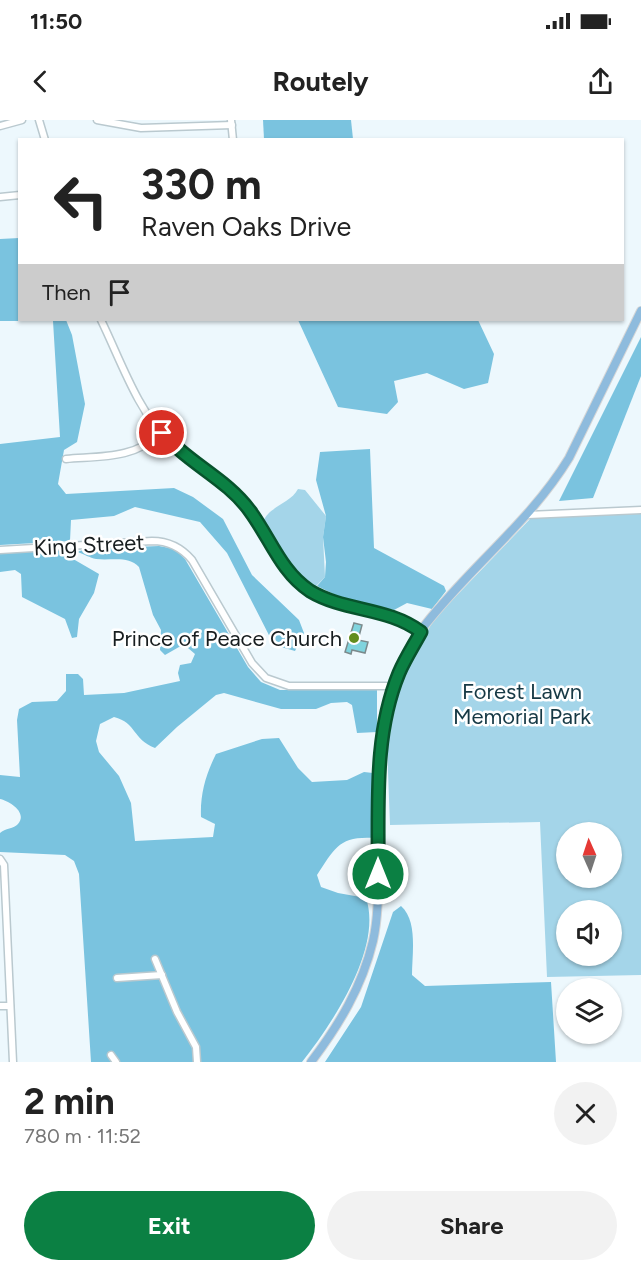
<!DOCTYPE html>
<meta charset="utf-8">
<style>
:root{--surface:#fff;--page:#f2f2f2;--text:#222;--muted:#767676;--accent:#0b8043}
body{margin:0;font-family:Figtree,sans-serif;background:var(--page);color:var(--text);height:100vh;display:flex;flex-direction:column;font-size:22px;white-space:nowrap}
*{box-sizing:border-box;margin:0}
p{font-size:20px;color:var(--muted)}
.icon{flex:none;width:33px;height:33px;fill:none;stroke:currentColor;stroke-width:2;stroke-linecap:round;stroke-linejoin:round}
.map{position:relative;height:942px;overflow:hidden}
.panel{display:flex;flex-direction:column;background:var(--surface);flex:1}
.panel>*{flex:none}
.top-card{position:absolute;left:18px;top:18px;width:606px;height:183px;border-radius:0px;box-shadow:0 2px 4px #0004;background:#fff;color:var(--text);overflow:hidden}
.needle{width:39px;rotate:357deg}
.buttons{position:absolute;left:556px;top:702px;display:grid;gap:12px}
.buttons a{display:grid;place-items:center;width:66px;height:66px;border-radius:50%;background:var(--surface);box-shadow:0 2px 4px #0004;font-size:30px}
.pin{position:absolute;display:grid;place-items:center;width:51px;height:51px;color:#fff;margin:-26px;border:3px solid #fff;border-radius:50%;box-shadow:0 2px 6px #0007}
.me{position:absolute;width:66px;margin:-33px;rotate:0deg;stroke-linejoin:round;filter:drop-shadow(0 0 4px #0008)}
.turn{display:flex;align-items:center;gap:21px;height:126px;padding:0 24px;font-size:27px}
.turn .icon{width:78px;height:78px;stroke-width:2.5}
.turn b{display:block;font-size:42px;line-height:51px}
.then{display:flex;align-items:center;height:57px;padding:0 24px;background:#0003;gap:12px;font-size:22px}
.round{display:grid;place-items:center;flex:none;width:63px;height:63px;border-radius:32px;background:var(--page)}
.head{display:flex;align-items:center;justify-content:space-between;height:102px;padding:0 24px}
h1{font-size:36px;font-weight:700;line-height:45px}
.cta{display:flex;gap:12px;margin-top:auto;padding:12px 24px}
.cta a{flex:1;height:69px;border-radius:36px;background:var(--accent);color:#fff;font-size:24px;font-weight:700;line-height:69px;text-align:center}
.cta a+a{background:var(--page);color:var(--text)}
.status{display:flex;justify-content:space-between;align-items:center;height:42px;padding:0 30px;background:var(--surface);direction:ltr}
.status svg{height:16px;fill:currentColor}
header{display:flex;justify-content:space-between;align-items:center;height:78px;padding:0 24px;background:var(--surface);font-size:27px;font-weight:700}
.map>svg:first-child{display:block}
.green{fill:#a4d5e9;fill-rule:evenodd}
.forest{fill:#7ac3df}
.building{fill:#80d4de;stroke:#7b8a8c;stroke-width:1.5}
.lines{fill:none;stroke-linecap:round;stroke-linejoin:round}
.minor-casing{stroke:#bac9cf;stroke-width:9}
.major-casing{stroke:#d5d6d7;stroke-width:10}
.minor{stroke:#fff;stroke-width:6}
.major{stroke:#8ebbdd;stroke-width:8}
.route-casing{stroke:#07532c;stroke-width:15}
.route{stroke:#0b8043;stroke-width:10}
.poi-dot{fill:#628d1e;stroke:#fff;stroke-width:2}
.labels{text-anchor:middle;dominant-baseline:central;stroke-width:5;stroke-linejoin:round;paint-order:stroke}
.street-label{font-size:22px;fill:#171d1f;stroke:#fff}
.poi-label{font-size:22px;fill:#171d1f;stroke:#fff;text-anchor:end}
.park-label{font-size:22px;fill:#163945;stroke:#fff}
</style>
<div class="status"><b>11:50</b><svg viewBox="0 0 49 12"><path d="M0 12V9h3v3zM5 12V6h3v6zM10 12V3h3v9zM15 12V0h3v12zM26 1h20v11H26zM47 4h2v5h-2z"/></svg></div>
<header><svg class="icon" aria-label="back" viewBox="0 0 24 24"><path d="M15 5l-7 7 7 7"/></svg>Routely<svg class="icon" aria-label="share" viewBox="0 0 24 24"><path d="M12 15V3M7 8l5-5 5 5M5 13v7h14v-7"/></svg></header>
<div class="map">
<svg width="641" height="942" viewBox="0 0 641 942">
<rect width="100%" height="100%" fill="#edf8fd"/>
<g class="green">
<path d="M298,369l7,1 21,26 -3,21 2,40 -12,12c-25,-17 -37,-41 -50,-67 6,-16 27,-18 35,-33z"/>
<path d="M641,392v463l-94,2 -7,-155 -150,3 -3,-80 9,-49 15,-38 24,-40 96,-100zM567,712h45v46h-45zM567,790h45v46h-45z"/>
</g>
<g class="forest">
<polygon points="263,0 351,0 353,19 264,19"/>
<polygon points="19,118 20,200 66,200 72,215 85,284 77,322 64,330 58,364 66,374 174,368 193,377 223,399 252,455 299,500 304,513 295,531 274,525 227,433 200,402 135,387 114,396 71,400 70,421 0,425 0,324 60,317 53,201 0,201 0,119"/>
<polygon points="298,200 478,200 494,234 488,263 464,269 427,253 394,261 398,282 387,294 338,287"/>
<polygon points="641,217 641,256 593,378 559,381"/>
<polygon points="370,329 374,428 444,466 446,471 432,489 407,483 394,490 340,477 317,466 325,457 326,442 323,417 326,396 316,360 320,332"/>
<path d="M159,426l16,3 10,10 63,108 13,15 19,8h97v42l-20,1 -5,-28 -5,-3 -16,1 -15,6h-35l-57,-16 -8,2 -39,32 -22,21c-23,-9 -18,-25 -41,-31l-14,7 -4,17 3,11 20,24 12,27 4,38 78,-4 2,-13 -14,-7c-1,-23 5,-43 15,-63l46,-15 17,-1 19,30 14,14 35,-2 17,-8 9,1 1,65c-35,-2 -39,10 -57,37l4,12 17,6 28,5c17,50 -34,126 -64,164h-211l-12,-188 -5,-13 -9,-6 -65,-3v-19c5,-5 14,-4 18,-9 10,-12 -9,-23 -18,-25v-24l20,2 -3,-57 2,-11 13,-7 25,-1 9,-10v-17h12l5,5 1,16 40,-2 56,-12 -2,-8 2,-8 11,-2 4,-9 -7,-6 -9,-1 -14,8 -5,-5 1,-20 -8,-15 -14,-48c-11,-12 -27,-6 -43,-8 -6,-1 -12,-5 -19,-7l9,-3z"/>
<polygon points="64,430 68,436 99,454 94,473 79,499 77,517 72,518 65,499 22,477 21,454 15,450 0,452 0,433"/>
<path d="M401,786c17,15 11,48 11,69l13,11 126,-4 5,80h-231l36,-55 32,-95z"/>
</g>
<polygon class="building" points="354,503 362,505 358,520 368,522 365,533 352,530 351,534 345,532"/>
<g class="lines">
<g class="minor-casing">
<g id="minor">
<polyline points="39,0 45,20"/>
<polyline points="97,0 141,8 232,5"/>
<polyline points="231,0 233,20"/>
<polyline points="0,6 22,0"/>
<polyline points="0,77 20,75"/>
<path d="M101,200c20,41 36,90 69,123 25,25 58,39 80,68 20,27 31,61 60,80 34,22 78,16 111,41"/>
<path d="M66,339c37,-3 67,0 96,-26"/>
<polyline points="528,395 641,390"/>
<path d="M0,430l152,-9c16,0 29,6 40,19l60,103 14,15 23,8h97l8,3"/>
<polyline points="0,739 4,745 13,942"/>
<polyline points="155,839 177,892 196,927 197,942"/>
<polyline points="117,858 162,855"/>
<polyline points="0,886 10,886"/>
<polyline points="111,935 116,942"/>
</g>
</g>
<g class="major-casing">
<path id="major" d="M311,942c28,-37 51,-75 62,-121 6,-27 5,-54 5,-82 0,-35 0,-70 2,-105 6,-44 18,-94 45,-129 46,-59 105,-103 144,-167l72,-147"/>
</g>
<use href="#minor" class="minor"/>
<use href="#major" class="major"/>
</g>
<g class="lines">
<g class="route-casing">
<path id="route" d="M162,313c26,30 65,46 88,78 20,27 31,61 60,80 35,21 78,16 111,41 -7,13 -16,27 -22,41 -26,63 -20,134 -21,201"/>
</g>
<use href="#route" class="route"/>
</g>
<circle class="poi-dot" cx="354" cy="518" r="6"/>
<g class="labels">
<g class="street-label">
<text transform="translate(89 425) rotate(-3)">King Street</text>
</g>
<g class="poi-label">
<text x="342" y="518">Prince of Peace Church</text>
</g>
<g class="park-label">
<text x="522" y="571">Forest Lawn<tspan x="522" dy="25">Memorial Park</tspan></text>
</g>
</g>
</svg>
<div class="buttons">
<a><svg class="needle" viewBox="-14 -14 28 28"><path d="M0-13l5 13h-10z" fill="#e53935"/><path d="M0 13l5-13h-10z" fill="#767676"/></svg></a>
<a><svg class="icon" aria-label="sound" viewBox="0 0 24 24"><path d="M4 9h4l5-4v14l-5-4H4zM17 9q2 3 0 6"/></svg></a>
<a><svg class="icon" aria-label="layers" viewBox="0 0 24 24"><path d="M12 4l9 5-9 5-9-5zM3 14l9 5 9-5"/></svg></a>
</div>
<div class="pin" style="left:162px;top:313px;background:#d93025"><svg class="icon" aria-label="arrive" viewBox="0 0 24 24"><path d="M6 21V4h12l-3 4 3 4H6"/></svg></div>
<svg class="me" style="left:378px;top:754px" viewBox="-20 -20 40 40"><circle r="17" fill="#0b8043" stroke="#fff" stroke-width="3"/><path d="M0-11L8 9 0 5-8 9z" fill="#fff"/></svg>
<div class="top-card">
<div class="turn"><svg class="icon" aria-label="left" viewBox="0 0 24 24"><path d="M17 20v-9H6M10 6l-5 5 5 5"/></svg><div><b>330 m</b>Raven Oaks Drive</div></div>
<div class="then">Then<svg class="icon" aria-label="arrive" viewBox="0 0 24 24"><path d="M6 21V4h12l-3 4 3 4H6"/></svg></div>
</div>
</div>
<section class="panel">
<div class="head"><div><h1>2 min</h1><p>780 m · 11:52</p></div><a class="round"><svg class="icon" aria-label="close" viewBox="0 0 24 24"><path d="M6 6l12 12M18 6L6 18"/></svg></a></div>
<div class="cta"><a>Exit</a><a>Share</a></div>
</section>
